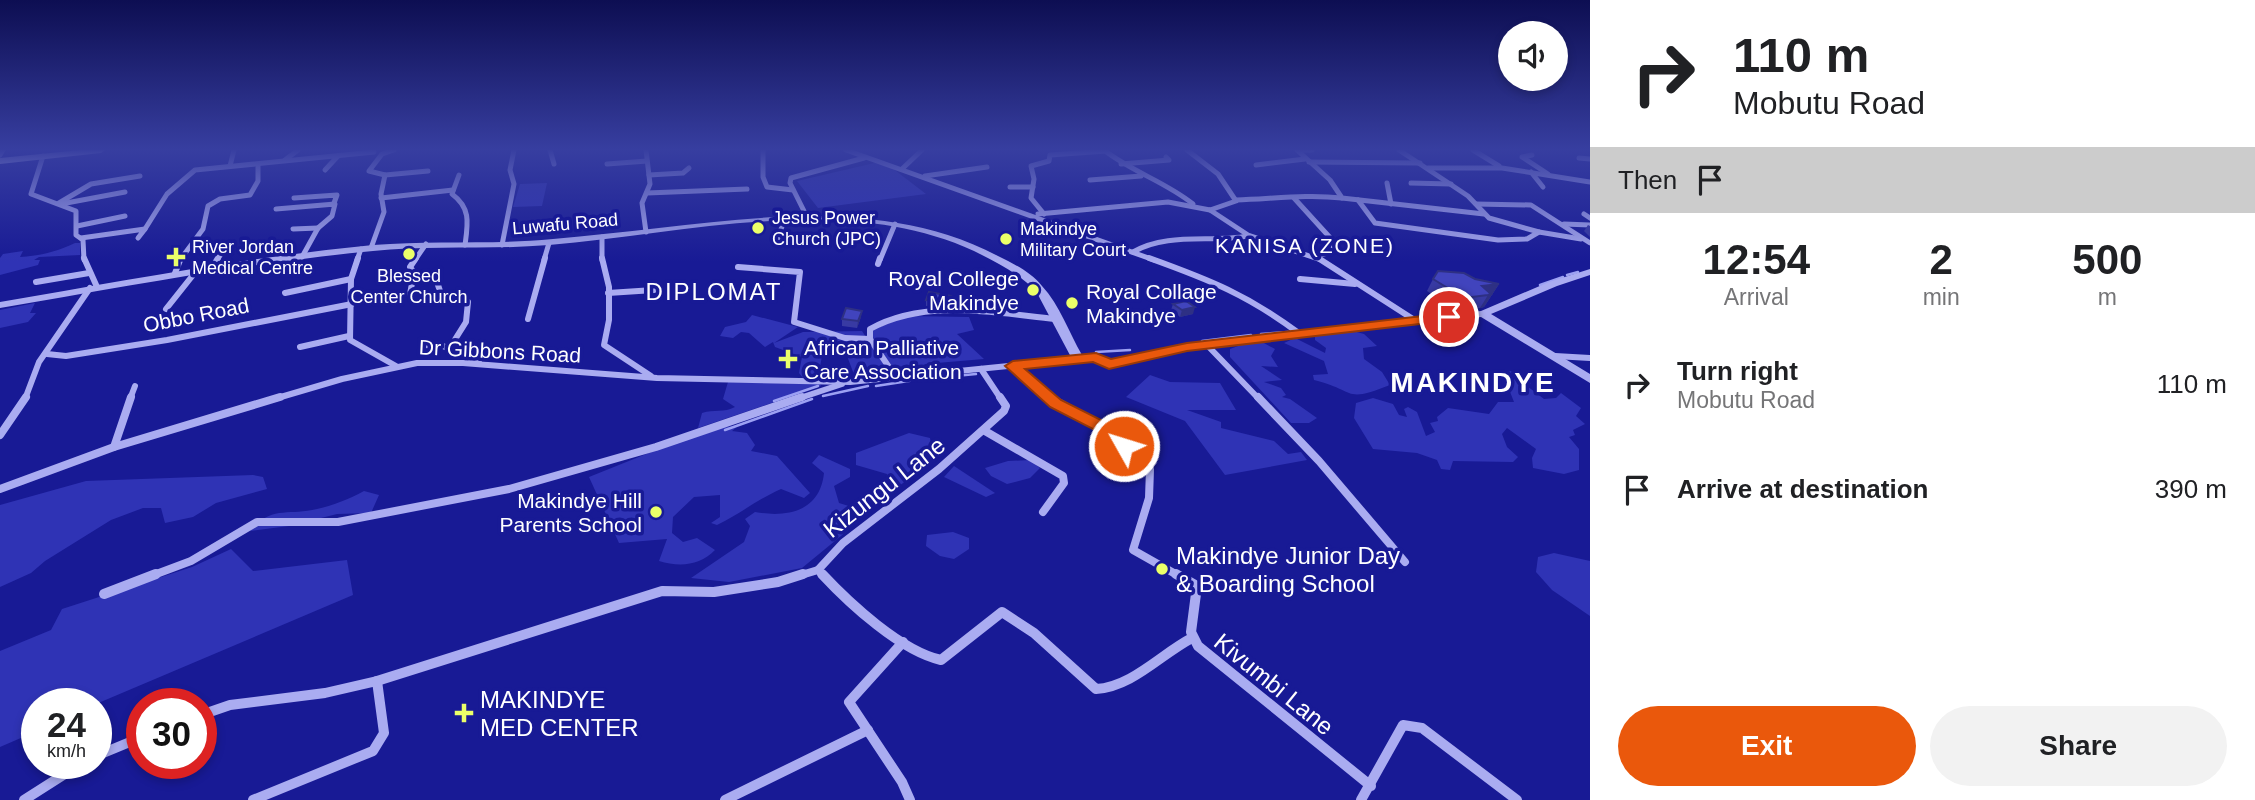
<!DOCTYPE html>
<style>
:root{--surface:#fff;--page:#f2f2f2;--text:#202124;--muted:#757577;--accent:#ea580c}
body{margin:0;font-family:Helvetica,sans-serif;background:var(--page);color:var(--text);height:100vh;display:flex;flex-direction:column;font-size:26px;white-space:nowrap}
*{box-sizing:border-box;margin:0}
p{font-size:23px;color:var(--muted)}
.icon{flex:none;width:38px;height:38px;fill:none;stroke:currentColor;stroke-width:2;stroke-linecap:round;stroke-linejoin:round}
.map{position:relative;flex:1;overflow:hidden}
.panel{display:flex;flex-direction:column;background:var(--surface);width:665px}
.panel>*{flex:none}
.top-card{background:#fff;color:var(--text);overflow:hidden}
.controls{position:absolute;left:1498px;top:21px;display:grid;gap:14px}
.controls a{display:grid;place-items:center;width:70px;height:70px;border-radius:50%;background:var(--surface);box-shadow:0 4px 10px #0003;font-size:35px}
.speed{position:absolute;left:21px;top:688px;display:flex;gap:14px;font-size:35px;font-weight:700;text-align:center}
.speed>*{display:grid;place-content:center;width:91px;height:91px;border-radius:50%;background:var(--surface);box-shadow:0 4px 10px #0003;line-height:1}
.speed small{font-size:18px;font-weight:400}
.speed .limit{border:10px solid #d22;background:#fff;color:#111}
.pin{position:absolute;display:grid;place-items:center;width:60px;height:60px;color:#fff;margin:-30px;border:4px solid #fff;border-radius:50%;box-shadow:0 2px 7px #0007}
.me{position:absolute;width:77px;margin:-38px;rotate:309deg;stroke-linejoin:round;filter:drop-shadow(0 0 5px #0008)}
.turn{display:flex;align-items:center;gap:24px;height:147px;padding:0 28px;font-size:32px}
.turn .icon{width:91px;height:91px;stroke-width:2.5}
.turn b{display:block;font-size:49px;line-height:60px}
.then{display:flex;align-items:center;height:66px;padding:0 28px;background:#0003;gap:14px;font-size:26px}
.eta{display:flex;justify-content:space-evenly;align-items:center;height:119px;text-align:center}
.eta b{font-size:42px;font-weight:800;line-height:49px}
.cta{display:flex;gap:14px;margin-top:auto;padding:14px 28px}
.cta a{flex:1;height:80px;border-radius:42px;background:var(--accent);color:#fff;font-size:28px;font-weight:800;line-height:80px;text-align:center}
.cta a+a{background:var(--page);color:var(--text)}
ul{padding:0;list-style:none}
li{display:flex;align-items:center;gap:21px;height:105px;padding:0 28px}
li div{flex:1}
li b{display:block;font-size:26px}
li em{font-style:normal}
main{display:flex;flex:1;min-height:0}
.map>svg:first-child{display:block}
.green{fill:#2f33b5}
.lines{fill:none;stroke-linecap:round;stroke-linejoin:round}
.stream{stroke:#9ca0f3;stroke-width:2.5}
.minor-far3{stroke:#aaacf1;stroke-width:5}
.minor-far2{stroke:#aaacf1;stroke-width:6}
.minor-far1{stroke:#aaacf1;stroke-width:8}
.minor{stroke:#aaacf1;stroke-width:10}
.tertiary{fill:#aaacf1;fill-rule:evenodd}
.secondary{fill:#d8d8fb;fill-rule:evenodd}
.wall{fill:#383aa3}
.shaded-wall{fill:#2e3084}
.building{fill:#4144bd;stroke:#2e3084;stroke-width:2}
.route{fill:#ea580c;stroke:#983908;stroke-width:2}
.poi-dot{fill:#ebff69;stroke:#181a95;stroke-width:2.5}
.labels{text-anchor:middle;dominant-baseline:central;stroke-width:7;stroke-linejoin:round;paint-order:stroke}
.far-poi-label{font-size:18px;fill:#fff;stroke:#181a95;text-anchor:start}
.far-street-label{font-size:18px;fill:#fff;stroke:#181a95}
.far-quarter-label{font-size:21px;letter-spacing:2px;fill:#fff;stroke:#181a95}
.poi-label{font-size:21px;fill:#fff;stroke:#181a95;text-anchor:end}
.street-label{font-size:21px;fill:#fff;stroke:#181a95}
.quarter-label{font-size:24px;letter-spacing:2px;fill:#fff;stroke:#181a95}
.near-street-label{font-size:24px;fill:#fff;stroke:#181a95}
.near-poi-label{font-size:24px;fill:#fff;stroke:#181a95;text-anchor:start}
.district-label{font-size:28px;font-weight:bold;letter-spacing:2px;fill:#fff;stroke:#181a95}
</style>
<main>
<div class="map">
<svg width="1590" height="800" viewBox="0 0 1590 800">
<rect width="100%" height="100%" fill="#181a95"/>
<g class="green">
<polygon points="883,161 926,194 818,208 797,181"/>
<polygon points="547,183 542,206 513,207 520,184"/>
<path d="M75,243h5v12l-41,2 -5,3h6l-2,5 -38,10v-17l3,-4 20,-3 -3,6c24,-2 35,-5 55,-14z"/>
<polygon points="35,303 30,313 36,313 28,322 0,328 0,310"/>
<polygon points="752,315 798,327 774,343 803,332 862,331 890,374 855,377 847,356 833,351 822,356 818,378 803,378 799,373 802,357 775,347 773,342 765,347 749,333 741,332 733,338 720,336 725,327 746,322"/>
<polygon points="906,316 969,317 974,330 957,334 984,359 925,364 917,372 897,374 872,336 873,330"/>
<path d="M1353,331l11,3 13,12 -14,2 1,11 18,13 8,13c-47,19 -34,5 -76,-5l-1,-5 15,-1 -4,-13 -40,-18 11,-5 30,15 1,-5 -11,-8v-5z"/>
<polygon points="1249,342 1262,342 1275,349 1271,356 1278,367 1261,366 1282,380 1264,382 1281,388 1286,395 1282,397 1290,399 1317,418 1309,423 1291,423 1230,357 1230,349"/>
<polygon points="1511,371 1531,383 1527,386 1544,399 1556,398 1561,393 1581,408 1576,416 1585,424 1573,430 1575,435 1569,437 1579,449 1579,470 1564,474 1533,468 1532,458 1536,449 1507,428 1502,434 1507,447 1518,457 1513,462 1453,461 1450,470 1441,469 1437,460 1417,453 1373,449 1354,418 1356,403 1373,398 1393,404 1399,415 1407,417 1404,409 1408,407 1417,412 1426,436 1435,432 1430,423 1438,421 1437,417 1448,408 1489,414 1498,402 1514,402 1503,374"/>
<polygon points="1150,375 1170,382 1220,383 1236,410 1187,410 1221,422 1221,428 1274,441 1288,454 1301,452 1307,460 1225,475 1185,421 1126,397"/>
<path d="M728,382l92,2 1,2 -123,42 4,-15c12,-4 22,0 33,-6l-12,-8z"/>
<path d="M738,426l-6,5 15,2 8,12 -4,6 26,5 33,37 -6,5 -23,-9c-23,10 -41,25 -64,36l-6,-2 9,-6v-22l-26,2 -21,20 -1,16 11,9 14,-4 18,12c-15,16 -36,17 -56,11l8,-22 -48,4 -30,-66 122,-49z"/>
<polygon points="909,433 930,438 934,460 891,492 885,489 887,474 856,465 856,453"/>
<path d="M819,455l31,14v8l-16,9 5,17 13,4 6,15 -56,46 -73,14 -38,-4 53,-36 6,-16 -5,-7 10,-7c33,6 65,-1 69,-39l-12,-10z"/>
<polygon points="1030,460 1040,468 1030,478 1007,484 991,476 985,468 1008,461"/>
<polygon points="954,466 995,493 986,497 944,477"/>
<polygon points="253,475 263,477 267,489 216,503 193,517 165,523 161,508 143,508 111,520 45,561 31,573 0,587 0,505 86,481"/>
<path d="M364,491l15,4 -8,18 -34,1 -48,12 -39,5c21,-26 39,-15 67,-22 17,-4 32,-10 47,-18z"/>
<polygon points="953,532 969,538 969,549 954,559 940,556 926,546 927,535"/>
<polygon points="231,549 253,571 347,560 353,595 96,704 37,704 37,731 0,747 0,651 51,630 62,609 192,567"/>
<polygon points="1554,553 1590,561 1590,616 1552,590 1536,572 1538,557"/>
</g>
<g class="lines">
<g class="stream">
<polyline points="1567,275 1578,272"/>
<polyline points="1540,285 1563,277"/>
<polyline points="1415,318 1450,314"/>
<polyline points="1402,320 1406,319"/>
<polyline points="1261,334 1288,332"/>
<polyline points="1202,341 1251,335"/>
<polyline points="1096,352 1130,350"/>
<polyline points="903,373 935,370"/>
<polyline points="924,379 976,374"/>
<polyline points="876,386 915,380"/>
<polyline points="823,396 868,386"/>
<polyline points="774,401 818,386"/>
<polyline points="725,430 812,399"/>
</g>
<g class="minor-far3">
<polyline points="550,150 554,164"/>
<polyline points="646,150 650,184 642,203 646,232"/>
<polyline points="763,150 763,177 767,187 793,190"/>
<polyline points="846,150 1154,260"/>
<path d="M1104,150c28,22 62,32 89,54"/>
<polyline points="1297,150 1330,180 1342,198 1484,214"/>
<polyline points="1298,150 1312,150"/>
<polyline points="1399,150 1468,196 1489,218 1539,232"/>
<polyline points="1473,150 1499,166"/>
<polyline points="0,155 3,150"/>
<polyline points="1532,155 1522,157 1548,174"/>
<polyline points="43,156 31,194 76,211 76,235 83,240 84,260"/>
<polyline points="1579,158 1590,159"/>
<polyline points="285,160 298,150"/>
<polyline points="1309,162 1420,163"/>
<polyline points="607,164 647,161"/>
<polyline points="1121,164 1169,160 1166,157"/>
<polyline points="1256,165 1305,159"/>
<polyline points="230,166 234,150"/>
<polyline points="903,168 922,150"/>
<polyline points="1428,168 1502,168 1590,182"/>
<polyline points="325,170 338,156"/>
<polyline points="1531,172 1543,187"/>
<polyline points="385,175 428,171"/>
<path d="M459,175l-7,19c19,14 16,29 13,51"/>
<polyline points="649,175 683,173 689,168"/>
<polyline points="925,176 987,167"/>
<polyline points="1090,180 1141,176"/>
<polyline points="1387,183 1391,204"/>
<polyline points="1411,183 1451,184"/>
<polyline points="1010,187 1033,187"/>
<polyline points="647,193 747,189"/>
<polyline points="294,198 337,195 334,203"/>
<polyline points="381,198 453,190"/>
<polyline points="1294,198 1334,242 1333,251 1316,257"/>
<path d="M1236,200c36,-1 70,-6 106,-2"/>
<polyline points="1358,200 1375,223 1498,240 1527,239 1539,232 1581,239"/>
<polyline points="59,203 91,184 140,176"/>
<polyline points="61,204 125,192"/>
<polyline points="1476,204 1531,205 1590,243"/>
<polyline points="276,209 335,204 332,216 318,228 302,257"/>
<polyline points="1210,210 1248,235 1321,260"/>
<polyline points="1038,214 1168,202 1210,210 1236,201 1218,174 1187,150"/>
<polyline points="1044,214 1031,198 1034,179 1031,166 1049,161 1050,155 1106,151"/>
<polyline points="1584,214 1590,218"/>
<polyline points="808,219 790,183 791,178 864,158"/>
<polyline points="1564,224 1590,225"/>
<polyline points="77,226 125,216"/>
<polyline points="145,229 167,194 195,170 374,152"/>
<polyline points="293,229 318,228"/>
<polyline points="602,237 602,260"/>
<polyline points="81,238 145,229 138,238"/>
<polyline points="777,242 784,220"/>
<polyline points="502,245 514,184 510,170 514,150"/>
<polyline points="371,248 384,212 381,194 385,175 369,171 382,154 394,150"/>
<path d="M1133,252c35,-20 77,-9 115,-16"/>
<polyline points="180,260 203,229 208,206 220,199 250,195 258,181 258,165"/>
<polyline points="217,260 225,248"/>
<polyline points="357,260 361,249"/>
<polyline points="415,260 426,244"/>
<polyline points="544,260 549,243"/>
<polyline points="880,260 895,224"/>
</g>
<g class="minor-far2">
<polyline points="84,258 97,287"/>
<polyline points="358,258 351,279 350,340 396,366"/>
<polyline points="416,258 410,267 414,273 435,276 440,291"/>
<polyline points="602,258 609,287 609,320 604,345 651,376"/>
<path d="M1149,258c61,22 99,37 151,76"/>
<polyline points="1318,258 1416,321"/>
<polyline points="878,264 880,258"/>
<polyline points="738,267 800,272 794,322 845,338 870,339 895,376"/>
<polyline points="212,268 218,258"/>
<polyline points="175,273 181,258"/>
<polyline points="1300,279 1355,284"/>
<polyline points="36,282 89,273"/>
<polyline points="285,293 351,279"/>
<polyline points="608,293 654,290"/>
<polyline points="410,294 414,273"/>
<polyline points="166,309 197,270"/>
<polyline points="528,319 545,258"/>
<path d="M870,339v-10c55,-31 126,-16 185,-10"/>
<polyline points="426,340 424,345 443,346 479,362"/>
<polyline points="1207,345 1259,399"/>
<polyline points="300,347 349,336"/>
<polyline points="449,349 466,322 468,302"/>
<polyline points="47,354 66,356 167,340 352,304"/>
<polyline points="1555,356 1590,358"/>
<polyline points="1013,366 1051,399"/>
<polyline points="981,369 1001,399"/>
<polyline points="25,399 39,362 90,288"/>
<polyline points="130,399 135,386"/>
<polyline points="274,399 342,379 417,363 463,363 657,378 850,382 1078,359"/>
<polyline points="797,399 842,384"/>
</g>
<g class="minor-far1">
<polyline points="1049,397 1105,428 1150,469 1149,498 1133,550 1179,576"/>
<polyline points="1258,397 1319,461 1405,562"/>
<polyline points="985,431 1063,476 1064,483 1043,512"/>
<polyline points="0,435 26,397"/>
<polyline points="114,447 131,397"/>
<polyline points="0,489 114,447 280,397"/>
<polyline points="151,576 191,561 257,522 338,522 509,489 656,447 802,397"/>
<polyline points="798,576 818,570"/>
<polyline points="824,576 818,570 843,543 939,469 1004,411 1006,406 1000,397"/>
</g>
<g class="minor">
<path d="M822,574c28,30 79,77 119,86l61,-48 32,21 62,56c36,-2 65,-35 96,-51"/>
<polyline points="1176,574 1197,586 1191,632 1198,646 1371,786"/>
<polyline points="104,594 156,574"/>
<polyline points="903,642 849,702 902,782 910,800"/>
<polyline points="201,715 230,705 325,693 377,681 662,591 714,592 778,582 803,574"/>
<polyline points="96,756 142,737"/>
<polyline points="24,800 82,763"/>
<polyline points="253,800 373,751 384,733 377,681"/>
<polyline points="725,800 868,730"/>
<polyline points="1361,800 1403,725 1422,728 1517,800"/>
</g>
<path class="tertiary" d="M791,216c75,0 140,5 207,40 16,8 33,16 44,30 18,19 27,47 40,69l14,-1 15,6 76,-16 294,-33 68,-29 41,-13v6l-33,11 -66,28 99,60v9l-109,-66 -294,33 -78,17 -15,-6 -16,1 -6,-3 -36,-68c-18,-18 -40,-29 -62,-40 -131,-60 -288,-17 -425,-6 -59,5 -117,0 -176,6 -125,12 -249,36 -373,57v-6c124,-21 248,-45 373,-57 60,-5 120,0 180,-6 80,-7 159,-19 238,-23z"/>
<polygon class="secondary" points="81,150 105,150 101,153 0,164 0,158"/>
</g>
<g class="wall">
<polygon points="1588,225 1590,226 1590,237 1584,231"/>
<polygon points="1433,279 1475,279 1499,284 1484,307 1480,308 1457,311 1427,291"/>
<polygon points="951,296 950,305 926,306 926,300"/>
<polygon points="1173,304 1193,314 1180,317 1171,310"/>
<polygon points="861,317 857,328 842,326 842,319"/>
</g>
<g class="shaded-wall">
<polygon points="1499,284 1484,307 1480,308 1488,295 1482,286"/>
<polygon points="1195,307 1193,314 1180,317 1182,310"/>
<polygon points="862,311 861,317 857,328 858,321"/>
</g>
<g class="building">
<polygon points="1438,271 1464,273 1475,279 1499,284 1482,286 1491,294 1488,295 1464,298 1433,279"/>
<polygon points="929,292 951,296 950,298 926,300"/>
<polygon points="1186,301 1195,307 1182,310 1173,304"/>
<polygon points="846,308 862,311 858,321 842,319"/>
</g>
<linearGradient id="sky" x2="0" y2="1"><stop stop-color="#0d0e52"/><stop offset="0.57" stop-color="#373ea0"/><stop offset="1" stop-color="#373ea0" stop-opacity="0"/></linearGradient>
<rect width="1590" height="262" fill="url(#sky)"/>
<polygon class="route" points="1449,313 1454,314 1454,320 1187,351 1109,369 1093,362 1025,369 1061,400 1111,425 1132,446 1124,451 1099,432 1050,407 1005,366 1013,361 1096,353 1111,359 1187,343"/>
<g class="poi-dot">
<circle cx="758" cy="228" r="7"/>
<circle cx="1006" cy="239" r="7"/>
<circle cx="409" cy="254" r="7"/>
<path d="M172.5 246.5h7v7h7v7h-7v7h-7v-7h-7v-7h7z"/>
<circle cx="1033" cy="290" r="7"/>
<circle cx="1072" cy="303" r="7"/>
<path d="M784.5 348.5h7v7h7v7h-7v7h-7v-7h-7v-7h7z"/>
<circle cx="656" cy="512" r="7"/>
<circle cx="1162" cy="569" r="7"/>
<path d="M460.5 702.5h7v7h7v7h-7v7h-7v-7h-7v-7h7z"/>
</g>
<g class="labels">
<g class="far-poi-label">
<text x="772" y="218">Jesus Power<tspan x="772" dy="21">Church (JPC)</tspan></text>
<text x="1020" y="229">Makindye<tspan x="1020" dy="21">Military Court</tspan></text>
<text x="192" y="247">River Jordan<tspan x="192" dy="21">Medical Centre</tspan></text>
<text x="409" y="276" text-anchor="middle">Blessed<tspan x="409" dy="21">Center Church</tspan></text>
</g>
<g class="far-street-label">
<text transform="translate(565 224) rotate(-5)">Luwafu Road</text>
</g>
<g class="far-quarter-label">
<text x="1305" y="245">KANISA (ZONE)</text>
</g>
<g class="poi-label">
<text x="1019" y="278">Royal College<tspan x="1019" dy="24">Makindye</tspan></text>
<text x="1086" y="291" text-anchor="start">Royal Collage<tspan x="1086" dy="24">Makindye</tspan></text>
<text x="804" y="347" text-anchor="start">African Palliative<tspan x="804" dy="24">Care Association</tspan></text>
<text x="642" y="500">Makindye Hill<tspan x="642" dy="24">Parents School</tspan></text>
</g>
<g class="street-label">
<text transform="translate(196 315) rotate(-11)">Obbo Road</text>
<text transform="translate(500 351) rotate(3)">Dr Gibbons Road</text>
</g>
<g class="quarter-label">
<text x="714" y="291">DIPLOMAT</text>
</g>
<g class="near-street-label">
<text transform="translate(884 487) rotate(-38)">Kizungu Lane</text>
<text transform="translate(1274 684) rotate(39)">Kivumbi Lane</text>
</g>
<g class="near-poi-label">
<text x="1176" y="555">Makindye Junior Day<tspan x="1176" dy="28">&amp; Boarding School</tspan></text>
<text x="480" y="699">MAKINDYE<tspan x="480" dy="28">MED CENTER</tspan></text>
</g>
<g class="district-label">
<text x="1473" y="382">MAKINDYE</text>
</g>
</g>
</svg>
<div class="controls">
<a><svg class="icon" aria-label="sound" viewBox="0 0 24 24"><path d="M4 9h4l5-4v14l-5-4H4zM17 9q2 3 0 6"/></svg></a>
</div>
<div class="speed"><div>24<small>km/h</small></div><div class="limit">30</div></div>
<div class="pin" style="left:1449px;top:317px;background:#d93025"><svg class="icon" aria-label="arrive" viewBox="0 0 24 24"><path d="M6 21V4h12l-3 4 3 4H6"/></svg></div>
<svg class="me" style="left:1124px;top:446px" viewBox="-20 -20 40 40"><circle r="17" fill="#ea580c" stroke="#fff" stroke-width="3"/><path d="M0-11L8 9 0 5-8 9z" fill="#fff"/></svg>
</div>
<section class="panel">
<div class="top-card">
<div class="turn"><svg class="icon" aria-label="right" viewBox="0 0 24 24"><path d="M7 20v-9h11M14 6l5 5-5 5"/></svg><div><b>110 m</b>Mobutu Road</div></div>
<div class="then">Then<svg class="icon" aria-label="arrive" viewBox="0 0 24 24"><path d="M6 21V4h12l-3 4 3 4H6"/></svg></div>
</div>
<div class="eta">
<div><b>12:54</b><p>Arrival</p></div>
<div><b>2</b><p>min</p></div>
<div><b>500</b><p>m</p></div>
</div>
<ul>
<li><svg class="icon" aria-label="right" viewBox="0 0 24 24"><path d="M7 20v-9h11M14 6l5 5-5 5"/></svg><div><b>Turn right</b><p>Mobutu Road</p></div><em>110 m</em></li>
<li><svg class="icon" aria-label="arrive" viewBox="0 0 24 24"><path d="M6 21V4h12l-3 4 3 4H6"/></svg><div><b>Arrive at destination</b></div><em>390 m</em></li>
</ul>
<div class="cta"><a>Exit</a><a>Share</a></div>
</section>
</main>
